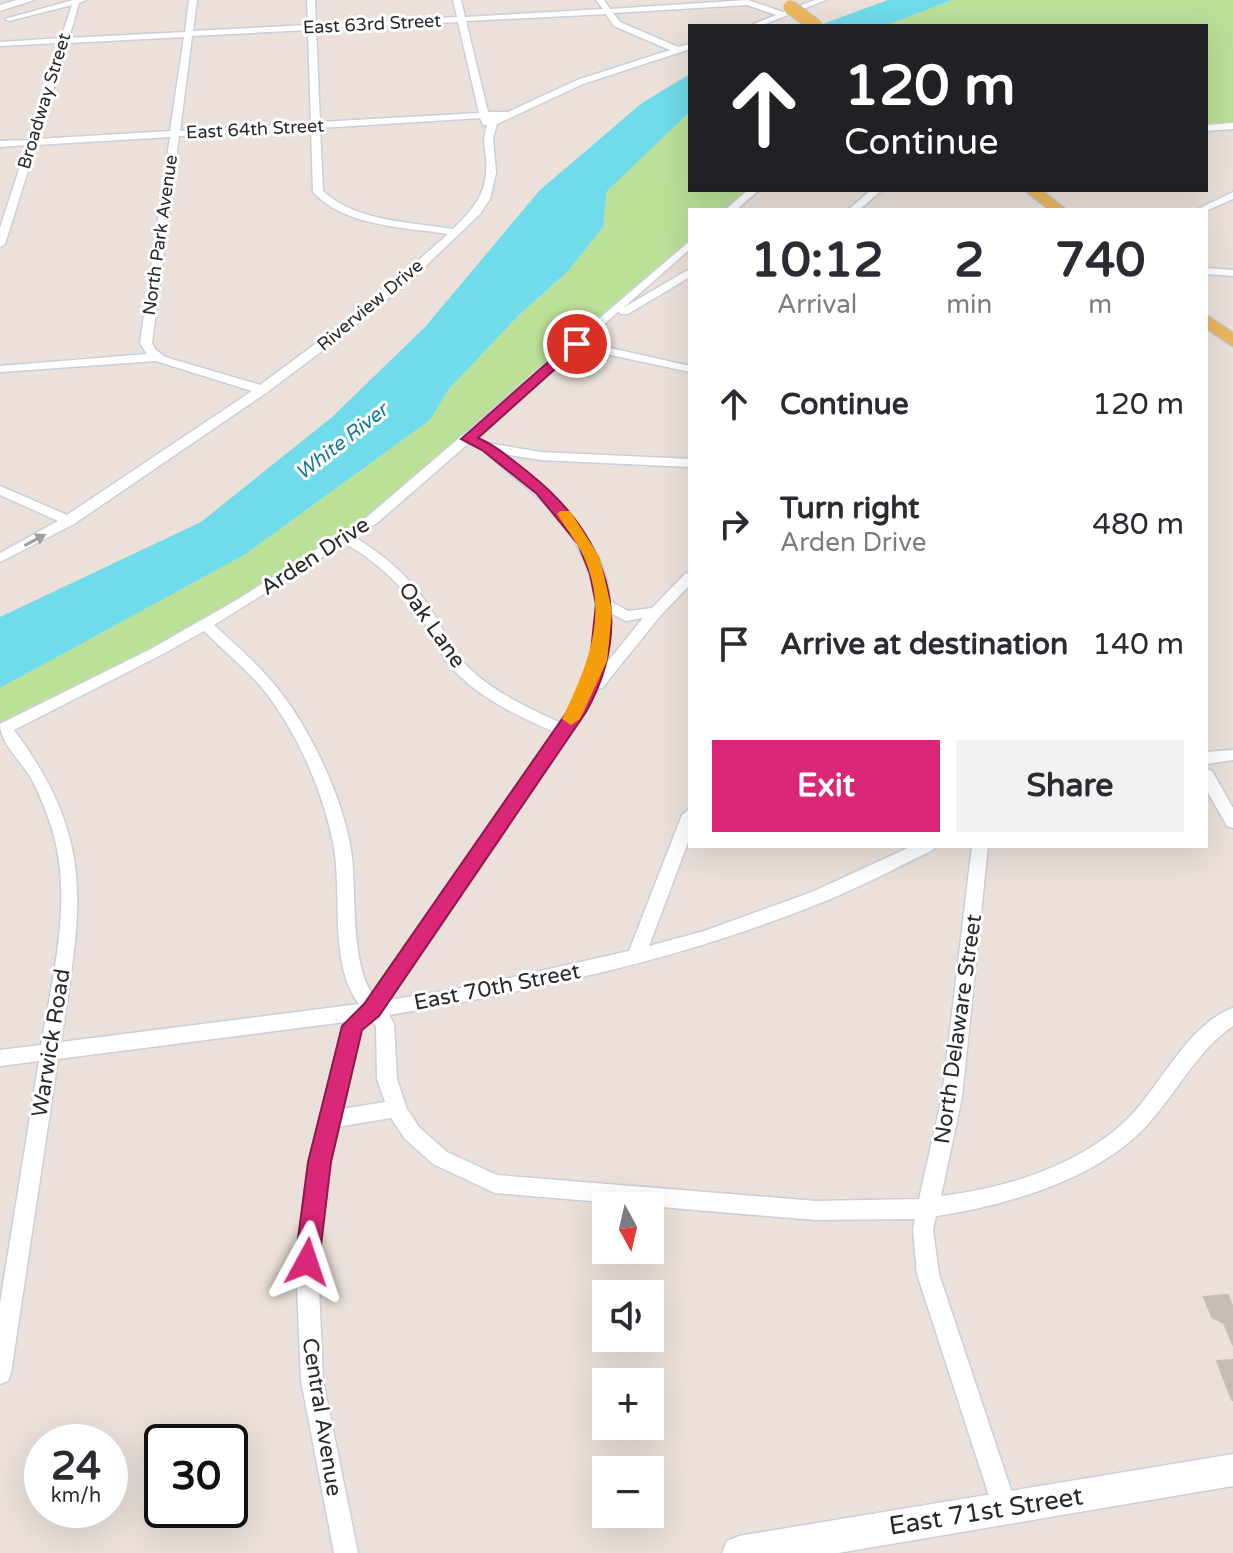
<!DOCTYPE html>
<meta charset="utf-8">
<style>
:root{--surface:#fff;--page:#f2f2f3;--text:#2b2b33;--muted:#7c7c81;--accent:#db2777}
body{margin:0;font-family:"Varela Round",sans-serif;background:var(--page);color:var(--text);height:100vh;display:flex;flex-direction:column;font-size:30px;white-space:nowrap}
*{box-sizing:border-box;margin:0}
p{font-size:26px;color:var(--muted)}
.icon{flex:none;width:44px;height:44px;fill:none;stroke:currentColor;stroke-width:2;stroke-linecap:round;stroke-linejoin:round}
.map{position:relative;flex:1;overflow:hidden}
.panel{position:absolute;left:688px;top:208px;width:520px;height:640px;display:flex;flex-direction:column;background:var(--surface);border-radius:0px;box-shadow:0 8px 32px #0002}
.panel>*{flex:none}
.top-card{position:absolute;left:688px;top:24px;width:520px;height:168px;border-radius:0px;box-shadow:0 8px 32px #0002;background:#202124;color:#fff;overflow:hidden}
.needle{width:52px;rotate:172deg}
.buttons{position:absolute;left:592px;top:1192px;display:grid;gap:16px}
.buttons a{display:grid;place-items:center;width:72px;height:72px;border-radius:0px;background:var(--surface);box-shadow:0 8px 32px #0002;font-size:40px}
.speed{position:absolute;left:24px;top:1424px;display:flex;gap:16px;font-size:40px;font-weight:700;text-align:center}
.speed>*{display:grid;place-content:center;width:104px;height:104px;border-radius:50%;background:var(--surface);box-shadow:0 8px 32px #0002;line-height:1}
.speed small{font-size:20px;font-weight:400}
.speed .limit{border:4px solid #111;border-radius:12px;background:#fff;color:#111}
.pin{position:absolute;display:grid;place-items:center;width:68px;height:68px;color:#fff;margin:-34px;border:4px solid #fff;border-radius:50%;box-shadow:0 2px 8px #0007}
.me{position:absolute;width:88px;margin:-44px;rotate:5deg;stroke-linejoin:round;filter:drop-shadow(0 0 6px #0008)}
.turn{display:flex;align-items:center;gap:28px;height:168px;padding:0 24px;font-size:36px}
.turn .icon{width:104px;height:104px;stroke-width:2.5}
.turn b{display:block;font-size:56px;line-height:68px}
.eta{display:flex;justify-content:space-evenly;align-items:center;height:136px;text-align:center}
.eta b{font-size:48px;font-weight:700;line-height:56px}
.action{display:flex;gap:16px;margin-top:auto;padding:16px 24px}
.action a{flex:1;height:92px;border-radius:0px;background:var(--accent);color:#fff;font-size:32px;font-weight:700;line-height:92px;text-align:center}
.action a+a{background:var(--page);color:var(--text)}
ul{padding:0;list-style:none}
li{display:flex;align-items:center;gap:24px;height:120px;padding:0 24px}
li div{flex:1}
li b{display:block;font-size:30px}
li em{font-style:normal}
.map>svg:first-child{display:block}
.green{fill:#bbe098}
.water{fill:#70dbea}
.building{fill:#c3bdb6;stroke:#c6bdb4;stroke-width:2}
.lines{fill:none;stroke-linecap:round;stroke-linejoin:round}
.minor-casing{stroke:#c9cfda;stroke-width:3}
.secondary-casing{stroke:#c9cfda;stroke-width:3}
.primary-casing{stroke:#c3c3c3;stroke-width:3}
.minor{fill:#fff;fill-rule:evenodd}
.secondary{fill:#fff;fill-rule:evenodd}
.primary{fill:#ecb75e;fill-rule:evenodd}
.primary-bridge-casing{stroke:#c3c3c3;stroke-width:15;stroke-linecap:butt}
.primary-bridge{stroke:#ecb75e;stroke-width:13}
.oneway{fill:#9f9f9f}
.route{fill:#db2777;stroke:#8e194d;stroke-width:2}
.slow{fill:#f59e0b}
.labels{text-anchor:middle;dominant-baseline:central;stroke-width:6;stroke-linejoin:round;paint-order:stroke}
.far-street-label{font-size:18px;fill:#292929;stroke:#fff}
.far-water-label{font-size:20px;font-style:italic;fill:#117994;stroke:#fff}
.street-label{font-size:22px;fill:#292929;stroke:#fff}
.near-street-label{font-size:26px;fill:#292929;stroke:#fff}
</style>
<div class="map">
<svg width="1233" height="1553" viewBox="0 0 1233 1553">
<rect width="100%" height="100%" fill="#ebe1da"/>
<g class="green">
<polygon points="952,0 1233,0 1233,126 1206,127 1206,26 883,26"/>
<polygon points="690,112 690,190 747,190 725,210 690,210 690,240 523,381 407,487 357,526 295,567 167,641 0,723 0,688 244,555 430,420 448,390 519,315 568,271 603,227 607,191"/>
</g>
<g class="water">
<polygon points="888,0 952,0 884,26 817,26"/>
<polygon points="690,74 690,112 607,191 603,227 568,271 519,315 448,390 430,420 244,555 0,688 0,617 201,522 331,418 425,327 540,190 642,103"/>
</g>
<g class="building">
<polygon points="1228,1295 1233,1308 1233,1345 1224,1323 1212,1317 1204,1297"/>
<polygon points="1233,1360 1233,1400 1232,1400 1217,1361"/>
</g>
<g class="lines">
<g class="minor-casing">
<g id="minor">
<path d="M73,0h13l-7,3 -10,35 116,-6 4,-32h8l-4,31 115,-6 -1,-25h8l1,25 141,-8 -4,-17h8l4,17 138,-8 -7,-9h8l6,9 138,-9 35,12 32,-12h11l-66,26h-11l27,-11 -29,-10 -134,8 7,9 58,25 12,-3v5l-107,35 -86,40 -4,14 3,35 -6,26 -10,15 -68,65 -74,60 -72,54 -192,131 -74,38v-9l58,-32 -58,-26v-9l67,29 185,-124 -96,-30 -156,11v-6l147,-12 -7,-11 30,-206 -134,8 -31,99 -5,3v-19l27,-83 -27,2v-6l28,-1 32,-97 -60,3v-4l61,-4 11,-33 -63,16 -4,-2zM606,14l8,12 56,24 -93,30 -69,32h-20l-22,-91zM458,22l21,91 -159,9 -4,-93zM308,30l3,93 -131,8 12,-95zM184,37l-14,94 -132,8 30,-96zM480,118l3,7h4c-4,11 -3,21 -1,32 3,33 -10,50 -33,72 -43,-7 -96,-7 -130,-38l-3,-63zM311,128l2,64c32,35 91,35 135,42l-80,71 -108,80 -95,-28 -10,-8 -3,-6 27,-207z"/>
<polygon points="1233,123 1233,129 1206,131 1206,125"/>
<polygon points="748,190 759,190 736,210 725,210"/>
<polygon points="871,190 882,190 859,210 848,210"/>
<polygon points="1233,192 1233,199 1206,211 1196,210"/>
<path d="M690,241v8l-67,59 63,-37 4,-1v7l-62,37h-8l-1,-3 -35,31 106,24v6l-112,-24 -201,175 -23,14c33,19 60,44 79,76 9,14 15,30 25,43 26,32 66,50 103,67 51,-74 48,-155 -16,-219 -20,-20 -45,-36 -64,-57l6,-4 54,9 149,7v8l-149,-7 -38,-6c46,37 103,84 107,147l18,10 24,-3 33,-34 5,-1v12l-29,30 -59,73h-8l-10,24 -195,288 85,-14 155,-35 53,-136 8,-6v28l-41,109 55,-15 108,-39 100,-46h23l-2,4c-37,18 -73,37 -110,52 -140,57 -286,88 -434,113l5,9 3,55 10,30 12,18 28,25 50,23 319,26 103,-2 23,-102 30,-251h16l-26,251 -21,99c67,-8 148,-33 195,-86 27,-31 56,-88 97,-102v18c-36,25 -56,66 -85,98 -48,54 -141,82 -212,92l-3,14 6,44 78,234 -4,8 -8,4 -8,-4 -4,-8 -76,-234 -4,-44 2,-11 -99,1 -321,-27 -62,-29 -28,-25 -14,-21 -54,9 -8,35 -11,100 5,118 35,173h-24l-33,-173 -5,-118 13,-100 36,-140 -287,37 -47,314 -3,8 -8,3v-81l39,-242 -39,5v-16l41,-5c12,-70 33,-149 10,-219 -5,-16 -11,-31 -19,-46 -10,-18 -32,-37 -32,-56l151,-75 89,-51 127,-81zM345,543c30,18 57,41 75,71 9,16 16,34 27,48 27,34 69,53 107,70l-181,262c-22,-27 -17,-102 -21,-137 -7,-58 -46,-139 -85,-181 -16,-18 -35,-34 -53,-51zM610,613l16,8 17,-3 -41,51 9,-45zM204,631c17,17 36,33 53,51 39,45 69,114 78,172 6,47 -5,112 24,150l-298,38c19,-131 38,-198 -47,-312l147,-75zM372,1021l4,5 1,53 8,23 -43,7 18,-79z"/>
<polygon points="1206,268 1233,270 1233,276 1206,274"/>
<polygon points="1233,750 1233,760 1206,764 1206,752"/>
<polygon points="1206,769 1212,771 1233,808 1233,828 1227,826 1206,789"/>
</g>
</g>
<g class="secondary-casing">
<g id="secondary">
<polygon points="17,0 34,0 0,11 0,5"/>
<polygon points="1233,1454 1233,1486 838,1553 722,1553 727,1541 739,1536"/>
</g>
</g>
<g class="primary-casing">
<g id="primary">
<polygon points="1025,190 1041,190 1066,210 1050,210"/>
<polygon points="1206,315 1233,333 1233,346 1206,328"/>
</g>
</g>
<use href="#minor" class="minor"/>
<use href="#secondary" class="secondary"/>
<use href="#primary" class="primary"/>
<g class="primary-bridge-casing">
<polyline id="primary-bridge" points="790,7 816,26"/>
</g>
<use href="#primary-bridge" class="primary-bridge"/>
</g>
<defs><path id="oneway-solid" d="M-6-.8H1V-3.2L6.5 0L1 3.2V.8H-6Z" transform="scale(2)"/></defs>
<use class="oneway" href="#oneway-solid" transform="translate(35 540) rotate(-28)"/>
<path class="route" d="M572,341l11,3 -105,94c19,8 34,22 51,35 78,62 108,148 57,239l-207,304 -17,14 -31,132 -12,100 -3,8 -9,3 -8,-3 -4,-8 13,-100 34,-136 22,-22 207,-298 19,-45 6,-57 -6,-30 -12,-30 -41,-50 -55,-44 -21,-11z"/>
<path class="slow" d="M560,511h10l30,47 12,53 -5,50 -27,58 -9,6 -9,-6c25,-52 48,-104 22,-162 -7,-15 -18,-29 -27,-43z"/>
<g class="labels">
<g class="far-street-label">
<text transform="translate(372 24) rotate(-3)">East 63rd Street</text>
<text transform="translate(44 101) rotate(-73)">Broadway Street</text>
<text transform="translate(255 129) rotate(-3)">East 64th Street</text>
<text transform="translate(160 235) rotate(-82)">North Park Avenue</text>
<text transform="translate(370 305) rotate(-40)">Riverview Drive</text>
</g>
<g class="far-water-label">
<text transform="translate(342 442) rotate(-38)">White River</text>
</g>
<g class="street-label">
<text transform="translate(315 556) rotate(-33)">Arden Drive</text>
<text transform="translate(432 625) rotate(55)">Oak Lane</text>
<text transform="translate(497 987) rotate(-11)">East 70th Street</text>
<text transform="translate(958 1029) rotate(-82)">North Delaware Street</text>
<text transform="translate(51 1043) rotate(-81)">Warwick Road</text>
<text transform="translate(322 1417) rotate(81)">Central Avenue</text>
</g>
<g class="near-street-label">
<text transform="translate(986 1511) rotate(-9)">East 71st Street</text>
</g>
</g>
</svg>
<div class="buttons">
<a><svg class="needle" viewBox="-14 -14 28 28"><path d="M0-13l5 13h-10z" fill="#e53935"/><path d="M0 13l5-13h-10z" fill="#7c7c81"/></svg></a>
<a><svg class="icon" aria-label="sound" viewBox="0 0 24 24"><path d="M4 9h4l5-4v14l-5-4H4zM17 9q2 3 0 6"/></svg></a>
<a>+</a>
<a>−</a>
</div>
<div class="speed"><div>24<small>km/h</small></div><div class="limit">30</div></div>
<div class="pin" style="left:577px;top:344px;background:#d93025"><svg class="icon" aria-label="arrive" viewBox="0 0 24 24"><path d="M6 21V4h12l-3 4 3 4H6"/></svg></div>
<svg class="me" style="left:307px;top:1262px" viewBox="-20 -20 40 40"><path d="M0-17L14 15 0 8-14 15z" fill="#db2777" stroke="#fff" stroke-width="4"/></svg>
<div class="top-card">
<div class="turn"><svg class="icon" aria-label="ahead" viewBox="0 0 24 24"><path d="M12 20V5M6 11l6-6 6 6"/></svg><div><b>120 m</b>Continue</div></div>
</div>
<section class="panel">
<div class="eta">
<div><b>10:12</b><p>Arrival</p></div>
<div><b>2</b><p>min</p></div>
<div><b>740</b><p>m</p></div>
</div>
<ul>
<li><svg class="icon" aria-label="ahead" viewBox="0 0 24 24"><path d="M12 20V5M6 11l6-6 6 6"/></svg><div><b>Continue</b></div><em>120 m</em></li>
<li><svg class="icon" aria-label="right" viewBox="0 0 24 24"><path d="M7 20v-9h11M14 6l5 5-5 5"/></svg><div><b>Turn right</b><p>Arden Drive</p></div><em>480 m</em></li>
<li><svg class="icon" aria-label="arrive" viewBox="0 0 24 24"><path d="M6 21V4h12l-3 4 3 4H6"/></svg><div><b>Arrive at destination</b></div><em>140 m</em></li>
</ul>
<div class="action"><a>Exit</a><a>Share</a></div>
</section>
</div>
